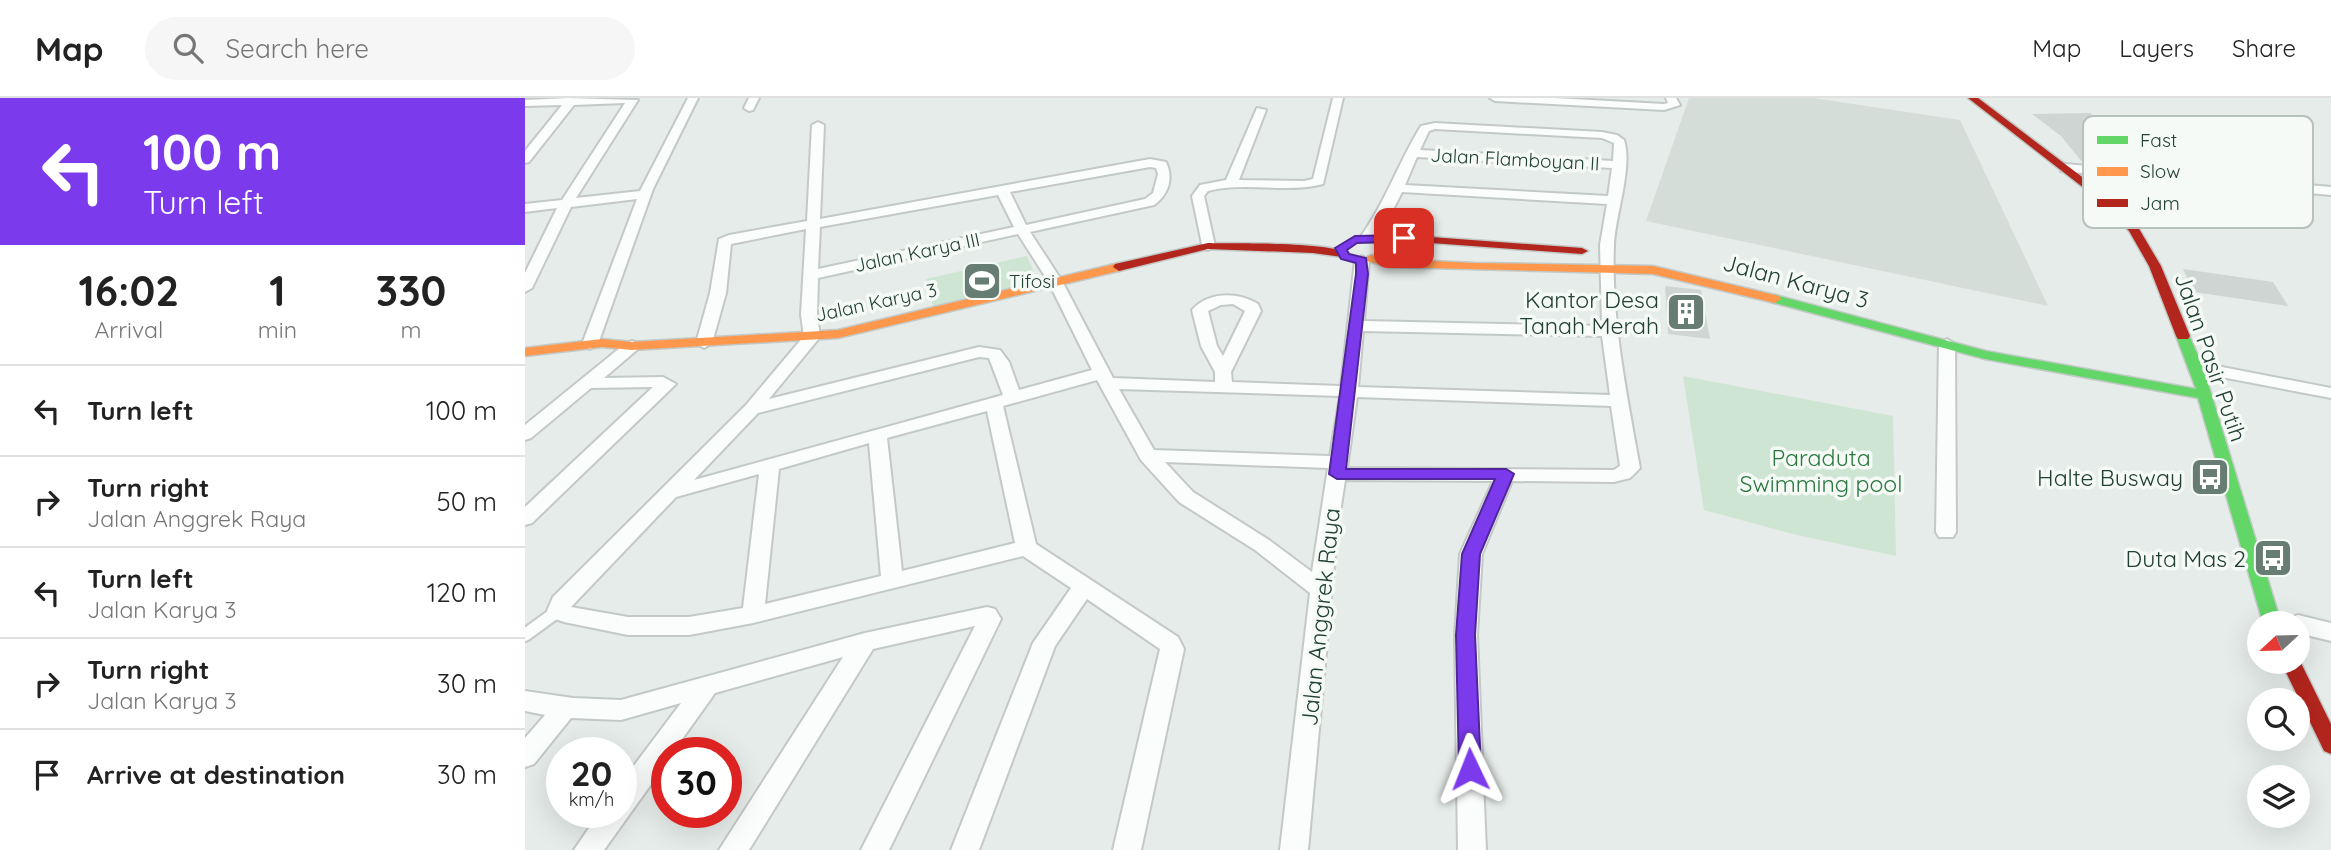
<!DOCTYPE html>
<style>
:root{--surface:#fff;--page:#f6f6f6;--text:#222;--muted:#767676;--line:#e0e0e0}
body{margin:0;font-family:Quicksand,sans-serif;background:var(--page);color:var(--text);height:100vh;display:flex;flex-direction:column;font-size:26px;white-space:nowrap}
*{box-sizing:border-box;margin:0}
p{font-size:23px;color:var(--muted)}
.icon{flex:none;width:38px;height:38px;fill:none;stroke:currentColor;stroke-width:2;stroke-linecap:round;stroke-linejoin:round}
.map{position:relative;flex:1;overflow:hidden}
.details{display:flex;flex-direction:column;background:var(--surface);width:525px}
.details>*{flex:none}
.banner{background:#7c3aed;color:#fff;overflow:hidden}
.needle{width:46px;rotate:248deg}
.fabs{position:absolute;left:1722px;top:513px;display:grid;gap:14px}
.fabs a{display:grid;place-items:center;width:63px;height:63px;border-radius:50%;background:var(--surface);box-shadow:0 7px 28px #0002;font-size:35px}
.speed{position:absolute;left:21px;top:639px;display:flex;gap:14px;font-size:35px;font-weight:700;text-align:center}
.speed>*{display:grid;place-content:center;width:91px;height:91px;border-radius:50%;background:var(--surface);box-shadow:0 7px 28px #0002;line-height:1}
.speed small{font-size:18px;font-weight:400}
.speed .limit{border:10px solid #d22;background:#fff;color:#111}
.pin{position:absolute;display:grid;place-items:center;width:60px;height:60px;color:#fff;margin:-30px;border-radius:14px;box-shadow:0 4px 10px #0006}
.me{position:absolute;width:77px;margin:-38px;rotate:358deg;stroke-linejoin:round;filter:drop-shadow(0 0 5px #0008)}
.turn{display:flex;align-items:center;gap:24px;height:147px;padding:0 28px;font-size:32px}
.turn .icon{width:91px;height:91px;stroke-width:2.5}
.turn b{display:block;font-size:49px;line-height:60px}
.eta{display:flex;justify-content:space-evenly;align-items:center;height:119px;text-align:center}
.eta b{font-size:42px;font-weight:700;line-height:49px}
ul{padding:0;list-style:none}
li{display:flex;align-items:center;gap:21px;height:91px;padding:0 28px;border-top:2px solid var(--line)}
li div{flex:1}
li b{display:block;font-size:26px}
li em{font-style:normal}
header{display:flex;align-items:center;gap:42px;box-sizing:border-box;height:98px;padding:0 35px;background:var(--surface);border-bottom:2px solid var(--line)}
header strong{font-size:33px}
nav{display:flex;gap:38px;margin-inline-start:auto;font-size:24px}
.search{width:490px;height:63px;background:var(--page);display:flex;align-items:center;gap:18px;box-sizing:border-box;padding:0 24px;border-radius:38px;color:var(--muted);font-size:26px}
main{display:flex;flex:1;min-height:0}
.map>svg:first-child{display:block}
.built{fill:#d4ddd8}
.green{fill:#cfe5d3}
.building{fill:#ced5d2}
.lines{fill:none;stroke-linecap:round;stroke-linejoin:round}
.lane-casing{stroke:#c3c9c6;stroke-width:16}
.street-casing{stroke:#c3c9c6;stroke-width:4}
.fast-casing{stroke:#c2c9c6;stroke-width:3}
.slow-casing{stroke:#c2c9c6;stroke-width:3}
.jam-casing{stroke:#c2c9c6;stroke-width:3}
.lane{stroke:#fbfcfc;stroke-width:12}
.street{fill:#fbfcfc;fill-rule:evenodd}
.fast{fill:#63d668;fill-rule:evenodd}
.slow{fill:#ff974d;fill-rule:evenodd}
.jam{fill:#b3261e;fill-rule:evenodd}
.route{fill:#7c3aed;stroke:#51269a;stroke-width:2}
.labels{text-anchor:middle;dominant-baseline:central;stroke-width:7;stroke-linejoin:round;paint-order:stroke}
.far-street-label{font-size:19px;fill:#224034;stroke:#f5faf6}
.far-poi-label{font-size:19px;fill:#224034;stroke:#f5faf6;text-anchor:start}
.street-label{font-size:23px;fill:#224034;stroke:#f5faf6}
.poi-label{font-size:23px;fill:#224034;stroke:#f5faf6;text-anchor:end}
.park-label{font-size:23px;fill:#2b783f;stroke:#f5faf6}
.key{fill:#f5faf6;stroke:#b6c2bc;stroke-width:2}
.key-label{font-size:19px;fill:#224034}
</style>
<header>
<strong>Map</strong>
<div class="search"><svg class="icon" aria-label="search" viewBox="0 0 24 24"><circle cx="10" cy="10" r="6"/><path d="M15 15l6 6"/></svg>Search here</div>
<nav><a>Map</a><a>Layers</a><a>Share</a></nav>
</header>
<main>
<section class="details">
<div class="banner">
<div class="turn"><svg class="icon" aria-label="left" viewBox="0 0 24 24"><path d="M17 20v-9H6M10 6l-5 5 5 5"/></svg><div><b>100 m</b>Turn left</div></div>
</div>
<div class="eta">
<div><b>16:02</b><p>Arrival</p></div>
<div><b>1</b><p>min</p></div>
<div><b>330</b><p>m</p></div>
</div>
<ul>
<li><svg class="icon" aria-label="left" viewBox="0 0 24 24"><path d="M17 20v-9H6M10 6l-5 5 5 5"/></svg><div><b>Turn left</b></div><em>100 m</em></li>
<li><svg class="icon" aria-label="right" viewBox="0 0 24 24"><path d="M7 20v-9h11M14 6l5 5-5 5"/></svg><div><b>Turn right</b><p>Jalan Anggrek Raya</p></div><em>50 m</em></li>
<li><svg class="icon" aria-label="left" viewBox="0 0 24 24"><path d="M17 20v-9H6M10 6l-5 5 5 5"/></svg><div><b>Turn left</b><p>Jalan Karya 3</p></div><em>120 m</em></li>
<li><svg class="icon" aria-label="right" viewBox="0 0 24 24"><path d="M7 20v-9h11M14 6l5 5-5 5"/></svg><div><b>Turn right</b><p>Jalan Karya 3</p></div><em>30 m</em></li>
<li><svg class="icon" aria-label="arrive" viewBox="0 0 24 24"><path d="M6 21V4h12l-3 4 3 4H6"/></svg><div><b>Arrive at destination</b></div><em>30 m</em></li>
</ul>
</section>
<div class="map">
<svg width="1806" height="752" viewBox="0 0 1806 752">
<rect width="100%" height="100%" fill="#e6ece9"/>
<polygon class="built" points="1164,0 1288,0 1435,22 1523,208 1121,123"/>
<g class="green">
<polygon points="502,158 513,184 409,211 401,181"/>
<polygon points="1158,278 1368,318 1371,458 1272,437 1179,412"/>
</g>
<g class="building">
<polygon points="1566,15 1566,36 1597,66 1557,64 1536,38 1507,16"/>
<polygon points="1658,171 1748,184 1763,208 1669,194"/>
<polygon points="1140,188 1176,192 1185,241 1143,236"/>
</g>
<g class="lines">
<g class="lane-casing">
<polyline id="lane" points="0,537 33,513"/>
</g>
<g class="street-casing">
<g id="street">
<polygon points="43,0 113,2 51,100 115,93 163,0 173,0 128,91 73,246 65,251 57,246 112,101 46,109 7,190 0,194 0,175 32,110 0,114 0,106 37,102 100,5 49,7 4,64 0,65 0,53 37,7 0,8 0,2"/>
<polygon points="224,0 234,0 228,12 224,13 219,10"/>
<path d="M808,0h10l-20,86c-38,10 -76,-3 -115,7l-4,5 11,50 -7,4 -5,-1 -11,-53 8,-11 26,-5 31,-72 9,2 -27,70 65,1 9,-2z"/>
<polygon points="965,0 1030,0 1139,6 1143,5 1141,0 1151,0 1155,7 1139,12 970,3"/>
<path d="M293,24l6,3 -4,94 330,-60 16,3c8,17 2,33 -12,43l-124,27 32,49 51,97 102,4v-10l-14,-26 -9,-36c17,-19 46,-18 66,-6l3,7 -30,61 1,10 109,4 14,-126 7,-4 7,4 -5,61 238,5 -2,-81 7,-41 -205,-12 -11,22 -20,28h-10l-2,-3c27,-37 39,-76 62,-113l14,-3 167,9 15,3 7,5c9,27 -9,76 -10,105 -3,75 13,150 26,223l-10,10 -16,4 -102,-1 -30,73 -5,81 9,215h-28l-3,-215 5,-81 33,-73 -148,-1 -8,52 -29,318h-28l30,-257 -55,-43 -76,-48 -38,-42 -44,-80 -94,26 33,138 142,93 6,12 -43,201h-28l47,-201 -73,-50 -32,47 -76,204h-28l82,-207 38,-55 -48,-32 -270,67 -64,12h-61l-64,-13 -14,-5 -3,-6 6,-14 193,-192 58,-69 -3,-21 5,-86 -75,15 -5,49 -14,50 -8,5 -8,-5 14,-50 9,-54 10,-4 78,-14 5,-96zM910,31l167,9 12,5 -1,18 -193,-11 9,-19zM892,59l195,11 -4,28 -203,-11zM625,69l6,1 2,6 -5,19 -8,6 -119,26 -16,-33zM473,97l16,32 -196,42 2,-42zM493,136l30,47 44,89 -73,20 -10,-28 -9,-12 -21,-3 -210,52 51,-62 -3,-22 1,-37zM708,206l12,7 -22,45 -6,-10 -9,-35 13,-6zM838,233l239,5 8,59 -252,-8zM454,259l10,1 14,37 -309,85 64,-67zM594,291l221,7 -10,60 -176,-6zM832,299l254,9 9,60 -6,4 -267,-2zM462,313l28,132 -113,28 -15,-133zM344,345l12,133 -116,28 14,-135zM640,364l163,6 -16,104 -43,-32 -76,-48zM234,376l-16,134 -54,9h-61l-57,-10 105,-110z"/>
<polygon points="1540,66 1806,89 1806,97 1536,73 1536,67"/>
<polygon points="1422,241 1430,246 1431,434 1428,439 1414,439 1411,434 1414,246"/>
<polygon points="107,243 113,245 115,248 113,251 79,280 138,279 151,286 7,425 0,427 0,409 128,289 66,290 6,340 0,342 0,327 101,245"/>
<polygon points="1671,264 1806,290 1806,300 1665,273 1663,269"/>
<polygon points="462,509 470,511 476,521 364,752 336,752 450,528 348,551 224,752 194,752 318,559 190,595 148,654 142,654 142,664 79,752 49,752 75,714 96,714 96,685 156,605 96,622 46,620 9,666 0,669 0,640 20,617 0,613 0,593 48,600 96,602 340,535"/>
<polygon points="1773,517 1806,525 1806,543 1773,535 1773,525 1762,525 1765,520"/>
</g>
</g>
<g class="fast-casing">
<polygon id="fast" points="1250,197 1461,253 1671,291 1651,238 1653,235 1663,235 1678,269 1756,525 1738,525 1673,300 1460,261 1246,204 1246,198"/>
</g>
<g class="slow-casing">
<g id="slow">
<polygon points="846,157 865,161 949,165 1128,168 1254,198 1256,201 1250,205 1128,176 865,169 842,163 842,159"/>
<polygon points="594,165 600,169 598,172 313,240 107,252 77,249 0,258 0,250 77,241 107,244 313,232"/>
</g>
</g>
<g class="jam-casing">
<g id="jam">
<polygon points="1443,0 1453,0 1581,97 1613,129 1636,168 1665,238 1663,241 1653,241 1651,238 1624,168 1604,133 1573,101"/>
<polygon points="879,137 1057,150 1063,153 1057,156 879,143 851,146 845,143 851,140"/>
<path d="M683,145c27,1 122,-2 140,11l-6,3 -29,-4 -105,-4 -89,22 -6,-4 2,-3z"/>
<polygon points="1773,559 1806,626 1806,656 1799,653 1756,564 1773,564"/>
</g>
</g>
<use href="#lane" class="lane"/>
<use href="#street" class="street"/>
<use href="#fast" class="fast"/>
<use href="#slow" class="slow"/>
<use href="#jam" class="jam"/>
</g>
<polygon class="route" points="879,137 883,138 883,143 832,145 822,152 824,156 841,160 843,176 821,371 981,371 989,376 955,456 950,537 956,671 952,678 945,681 937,678 934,671 931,537 937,456 970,381 812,381 804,376 831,176 831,165 816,161 810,150 830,138"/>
<defs>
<g id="stadium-square" transform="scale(2.0125)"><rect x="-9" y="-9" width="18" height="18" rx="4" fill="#677c73" stroke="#f5faf6"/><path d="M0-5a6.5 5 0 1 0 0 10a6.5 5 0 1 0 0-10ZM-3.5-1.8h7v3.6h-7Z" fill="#fff"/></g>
<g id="building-square" transform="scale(2.0125)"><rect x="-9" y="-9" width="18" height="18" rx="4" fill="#677c73" stroke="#f5faf6"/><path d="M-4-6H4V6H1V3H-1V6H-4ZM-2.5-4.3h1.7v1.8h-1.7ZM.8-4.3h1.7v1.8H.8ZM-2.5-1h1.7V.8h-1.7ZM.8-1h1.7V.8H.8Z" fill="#fff"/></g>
<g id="bus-square" transform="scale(2.0125)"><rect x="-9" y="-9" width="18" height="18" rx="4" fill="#677c73" stroke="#f5faf6"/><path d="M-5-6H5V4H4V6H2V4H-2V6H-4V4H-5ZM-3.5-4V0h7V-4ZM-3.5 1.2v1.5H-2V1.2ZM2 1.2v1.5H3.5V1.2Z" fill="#fff"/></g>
</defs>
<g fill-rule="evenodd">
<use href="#stadium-square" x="457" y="183"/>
<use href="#building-square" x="1161" y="214"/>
<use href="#bus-square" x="1685" y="379"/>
<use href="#bus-square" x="1748" y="460"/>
</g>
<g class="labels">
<g class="far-street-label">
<text transform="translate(990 61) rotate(3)">Jalan Flamboyan II</text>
<text transform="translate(392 154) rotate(-12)">Jalan Karya III</text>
<text transform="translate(351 204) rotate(-12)">Jalan Karya 3</text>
</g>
<g class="far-poi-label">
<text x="484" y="183">Tifosi</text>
</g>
<g class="street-label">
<text transform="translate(1271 183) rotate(15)">Jalan Karya 3</text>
<text transform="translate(1686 259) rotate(71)">Jalan Pasir Putih</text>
<text transform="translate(795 519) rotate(-84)">Jalan Anggrek Raya</text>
</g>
<g class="poi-label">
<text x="1134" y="201">Kantor Desa<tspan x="1134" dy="26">Tanah Merah</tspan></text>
<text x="1658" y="379">Halte Busway</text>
<text x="1721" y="460">Duta Mas 2</text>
</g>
<g class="park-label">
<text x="1296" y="359">Paraduta<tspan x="1296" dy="26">Swimming pool</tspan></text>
</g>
</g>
<rect x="1558" y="18" width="230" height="112" rx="10" class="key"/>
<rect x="1572" y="38" width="31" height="8" fill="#63d668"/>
<rect x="1572" y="69" width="31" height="9" fill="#ff974d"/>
<rect x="1572" y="101" width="31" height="8" fill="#b3261e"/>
<g class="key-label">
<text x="1615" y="49">Fast</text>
<text x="1615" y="80">Slow</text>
<text x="1615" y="112">Jam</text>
</g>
</svg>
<div class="fabs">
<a><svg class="needle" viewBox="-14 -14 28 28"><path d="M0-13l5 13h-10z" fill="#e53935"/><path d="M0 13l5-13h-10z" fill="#767676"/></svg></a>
<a><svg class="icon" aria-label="search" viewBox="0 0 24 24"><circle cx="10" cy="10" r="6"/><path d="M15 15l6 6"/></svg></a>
<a><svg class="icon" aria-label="layers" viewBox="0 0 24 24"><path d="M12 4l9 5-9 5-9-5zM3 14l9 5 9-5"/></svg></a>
</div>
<div class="speed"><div>20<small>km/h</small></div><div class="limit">30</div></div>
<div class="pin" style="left:879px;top:140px;background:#d93025"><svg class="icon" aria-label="arrive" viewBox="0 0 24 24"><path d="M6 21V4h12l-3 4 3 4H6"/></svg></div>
<svg class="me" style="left:945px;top:671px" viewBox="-20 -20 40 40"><path d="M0-17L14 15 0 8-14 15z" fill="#7c3aed" stroke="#fff" stroke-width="4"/></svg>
</div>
</main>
